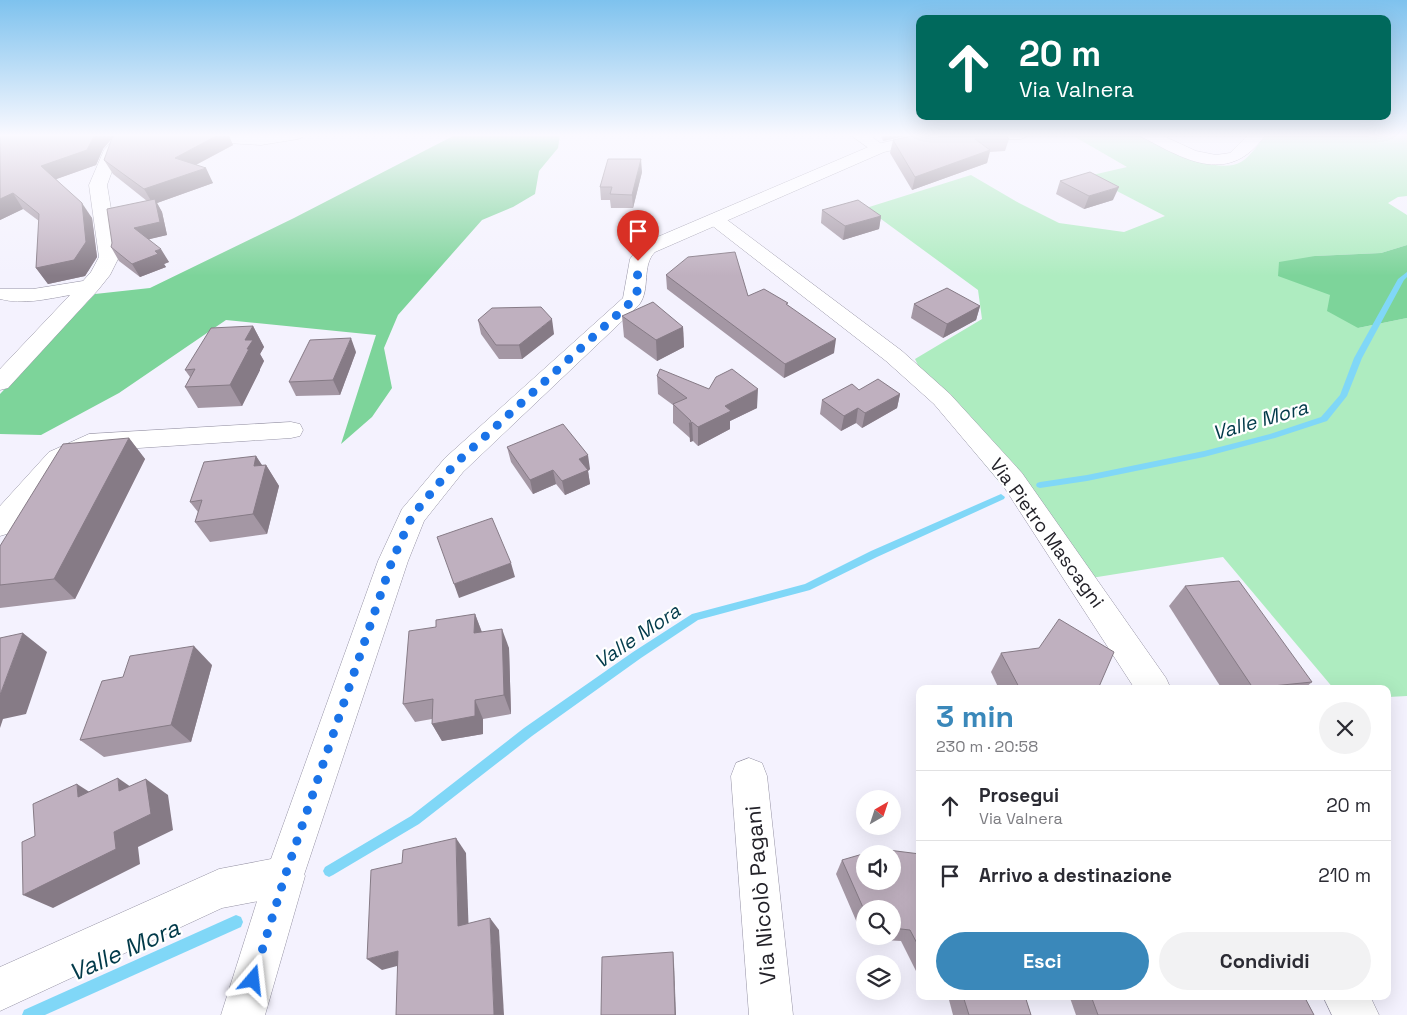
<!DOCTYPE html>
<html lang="it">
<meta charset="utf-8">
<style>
:root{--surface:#fff;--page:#f2f2f3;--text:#2b2b33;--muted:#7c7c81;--line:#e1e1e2;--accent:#3a88ba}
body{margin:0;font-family:"Space Grotesk",sans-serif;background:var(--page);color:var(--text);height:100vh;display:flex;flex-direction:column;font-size:19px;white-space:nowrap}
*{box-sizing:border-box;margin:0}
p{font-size:16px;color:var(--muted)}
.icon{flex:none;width:28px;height:28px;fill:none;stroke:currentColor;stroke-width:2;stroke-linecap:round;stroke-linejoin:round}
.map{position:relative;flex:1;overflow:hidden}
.sheet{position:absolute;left:916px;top:685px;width:475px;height:315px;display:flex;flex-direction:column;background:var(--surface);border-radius:10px;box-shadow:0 5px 20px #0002}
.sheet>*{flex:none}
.banner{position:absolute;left:916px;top:15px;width:475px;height:105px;border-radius:10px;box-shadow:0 5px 20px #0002;background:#00695c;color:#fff;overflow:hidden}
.needle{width:32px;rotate:39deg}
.tools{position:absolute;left:856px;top:790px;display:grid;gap:10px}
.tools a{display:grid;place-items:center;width:45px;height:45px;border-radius:50%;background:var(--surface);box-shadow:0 5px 20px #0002;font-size:25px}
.pin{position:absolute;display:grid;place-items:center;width:42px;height:42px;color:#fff;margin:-51px -21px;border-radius:50% 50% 50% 0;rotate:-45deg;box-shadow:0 0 5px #0007}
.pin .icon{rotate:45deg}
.me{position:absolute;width:55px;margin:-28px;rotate:17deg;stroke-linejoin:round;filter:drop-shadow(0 0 4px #0008)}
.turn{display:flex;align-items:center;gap:18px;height:105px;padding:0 20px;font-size:22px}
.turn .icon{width:65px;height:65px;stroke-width:2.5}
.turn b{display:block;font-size:35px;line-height:42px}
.round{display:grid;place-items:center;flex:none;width:52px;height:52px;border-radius:26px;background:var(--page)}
.headline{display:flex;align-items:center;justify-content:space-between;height:85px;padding:0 20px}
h1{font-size:30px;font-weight:700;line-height:38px;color:var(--accent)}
.button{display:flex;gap:10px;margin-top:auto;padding:10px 20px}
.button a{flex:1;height:58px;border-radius:30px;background:var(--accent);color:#fff;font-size:20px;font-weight:700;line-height:58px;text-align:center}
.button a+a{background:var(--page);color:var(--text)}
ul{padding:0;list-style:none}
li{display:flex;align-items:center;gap:15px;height:70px;padding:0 20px;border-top:1px solid var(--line)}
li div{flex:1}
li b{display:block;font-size:19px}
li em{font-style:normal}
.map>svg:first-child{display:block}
.green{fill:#aeecc0}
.forest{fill:#7dd49a}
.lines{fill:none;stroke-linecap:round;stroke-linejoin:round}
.stream{fill:#80d7f7;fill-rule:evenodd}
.minor-casing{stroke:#9592a4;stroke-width:1}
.tertiary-casing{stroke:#9592a4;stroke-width:1}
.minor{fill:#fff;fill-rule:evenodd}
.tertiary{fill:#fff;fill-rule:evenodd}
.wall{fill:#a497a4;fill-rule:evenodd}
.shaded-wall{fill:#867b86}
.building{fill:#bfb0bf;stroke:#867b86;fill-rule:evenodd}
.route{stroke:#1a73e8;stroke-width:9;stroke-dasharray:0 16.2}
.labels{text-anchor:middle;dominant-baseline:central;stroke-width:4.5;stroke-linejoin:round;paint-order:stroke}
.street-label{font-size:19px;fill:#232229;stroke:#fff}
.water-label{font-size:20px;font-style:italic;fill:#023a4a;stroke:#fff}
.near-street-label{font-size:22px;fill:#232229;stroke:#fff}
.near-water-label{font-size:24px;font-style:italic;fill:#023a4a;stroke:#fff}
</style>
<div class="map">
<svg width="1407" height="1015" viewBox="0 0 1407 1015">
<rect width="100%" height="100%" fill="#f4f2fe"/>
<path class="green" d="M1070,134c15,0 56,-3 69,1 26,8 74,42 102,27 9,-5 19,-20 26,-28h140v62l-9,1 -10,6 19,12v30l-26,8 -66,3 15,39 28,33 49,-10v378l-19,1v-8h-54l-111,-132 -157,25 -47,-76 -79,-96 -25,-51 67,-40 -4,-29 -112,-82 105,-33 48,28 40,20 65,9 41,-16 -77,-40 39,-9z"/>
<g class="forest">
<polygon points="457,134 560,134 558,148 539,171 535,194 513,207 482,220 398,315 384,348 392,388 372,417 341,444 376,335 226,320 119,393 41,435 0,434 0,394 95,294 150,288 294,218"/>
<polygon points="1407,245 1407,318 1358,328 1327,311 1330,295 1278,276 1279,262 1315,256 1381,253"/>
</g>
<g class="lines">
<g class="stream">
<polygon points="1407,272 1407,277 1404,280 1362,358 1347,396 1327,421 1275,438 1204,457 1087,481 1040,488 1037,487 1036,485 1037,483 1040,482 1087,475 1204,451 1270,434 1321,417 1340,395 1354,358 1398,279"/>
<polygon points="1001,494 1005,497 1004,499 877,557 810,590 698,620 641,658 532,736 419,824 333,875 329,877 325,875 323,871 325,867 411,816 524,728 633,652 692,614 805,584 871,551"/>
<polygon points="236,915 241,917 243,922 241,927 45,1015 22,1015 24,1010"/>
</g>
<g class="minor-casing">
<g id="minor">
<path d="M119,134h17l-17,18 -12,33 12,72 -9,18 -12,15 -90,98 -8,2v-21l70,-74c-23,4 -47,10 -70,4v-10h33l50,-8 8,-9 8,-15 -10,-72 15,-35z"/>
<polygon points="151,134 306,134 303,137 298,139 261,145 159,139 154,137"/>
<polygon points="849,134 868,134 887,148 885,151 873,151"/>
<polygon points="716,215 722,216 902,351 950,394 1022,473 1166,678 1171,689 1135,689 1004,487 934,404 886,361 710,224 707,220 710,216"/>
<polygon points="291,422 300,424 303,430 300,436 291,438 93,451 67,464 10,533 0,536 0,506 49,452 89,434"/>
<polygon points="749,758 762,763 767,776 793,1015 749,1015 731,776 736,763"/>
<polygon points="285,856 299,862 305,876 265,1015 221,1015 265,876 271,862"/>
<polygon points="1323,996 1370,996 1379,1015 1332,1015"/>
</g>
</g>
<g class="tertiary-casing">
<g id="tertiary">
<path d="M922,134h107l-3,3 -5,2 -87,2 -50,11 -229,100c-14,14 -4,37 -16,53l-176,167 -39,49 -16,40 -109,329 -14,6 -63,12 -222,103v-44l219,-98 52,-10 107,-298 24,-52 43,-51 178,-160 7,-39 11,-15 232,-99z"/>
<path d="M1139,134h20l37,17 20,4 14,-2 19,-19h17c-36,52 -79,27 -124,3z"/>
</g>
</g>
<use href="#minor" class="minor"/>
<use href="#tertiary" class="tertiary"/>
</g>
<g class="wall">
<polygon points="0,134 103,149 96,165 56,179 92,218 97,257 85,276 48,284 36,268 39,221 23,209 0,220"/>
<polygon points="117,134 228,134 233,145 196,165 213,183 157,203 162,212 167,235 149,239 169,262 164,264 166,267 140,277 119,261 111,247 147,201 113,174 104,160"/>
<polygon points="880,134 914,134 883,141"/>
<polygon points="1009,139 1005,151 990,152 987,163 912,190 890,153 893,140"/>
<polygon points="642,172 633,208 611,208 610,200 601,200 600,187"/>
<polygon points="1060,181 1113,200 1084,209 1056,194"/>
<polygon points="822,210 881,216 879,229 843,240 821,223"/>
<polygon points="666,275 748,296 788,305 834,353 784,378 667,289"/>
<polygon points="914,304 980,306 976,320 943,338 911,318"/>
<polygon points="622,316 683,327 684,347 657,361 624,337"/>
<polygon points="478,320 554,334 522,359 499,359 481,334"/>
<polygon points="253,326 264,347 260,354 264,361 260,369 260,370 242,406 198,408 185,387 190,377 185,370"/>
<polygon points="356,352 340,395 296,396 289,382"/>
<polygon points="657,376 757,408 730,421 730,429 698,446 693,441 690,442 690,438 673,423 673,405 658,394"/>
<polygon points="859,390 900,394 897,408 862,428 856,423 841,431 820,414 822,400"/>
<polygon points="129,438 145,459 75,599 0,608 0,546"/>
<polygon points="507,447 590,469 588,471 590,484 565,495 556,484 533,494 511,462"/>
<polygon points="256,456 262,465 266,465 279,486 267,534 210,542 195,522 198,512 190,502"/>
<polygon points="1185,586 1312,682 1304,689 1222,689 1169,606"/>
<polygon points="475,614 482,632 509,648 511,714 483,719 483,734 442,741 432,724 432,719 415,722 403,704 436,627"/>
<polygon points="1001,653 1098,689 999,689 991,672"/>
<polygon points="212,665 191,742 104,757 80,740"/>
<path d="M920,854v119h-3l-16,-32 -37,-2 -28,-65 6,-14zM865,909h27v27h-27z"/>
<polygon points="948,996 1025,996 1031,1015 953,1015"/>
<polygon points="1073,996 1304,996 1314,1015 1076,1015 1070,998"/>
</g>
<g class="shaded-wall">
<polygon points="95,134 116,134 103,149 96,165 51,181 41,166"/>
<polygon points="220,134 228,134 233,145 182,172 175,158"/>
<polygon points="885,134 914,134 883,141"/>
<polygon points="990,150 987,163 912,190 915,177"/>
<polygon points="641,159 642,172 633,208 632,195"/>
<polygon points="206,168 213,183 157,203 162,212 167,235 142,241 134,228 153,204 144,189"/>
<polygon points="1119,187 1113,200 1084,209 1089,196"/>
<polygon points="13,193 23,209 0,220 0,199"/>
<polygon points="82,203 92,218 97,257 85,276 48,284 36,268"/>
<polygon points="881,216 879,229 843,240 845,226"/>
<polygon points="161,249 169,262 164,264 166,267 140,277 132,264 155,251"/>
<polygon points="980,306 976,320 943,338 947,324"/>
<polygon points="552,319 554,334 522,359 519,345"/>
<polygon points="253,326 264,347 260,354 264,361 260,369 260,370 242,406 230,385 245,340"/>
<polygon points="683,327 684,347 657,361 656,340"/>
<polygon points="351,338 356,352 340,395 333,380"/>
<polygon points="836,339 834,353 784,378 785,364"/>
<polygon points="758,389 757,408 730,421 730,429 698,446 698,427 725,406"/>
<polygon points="900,394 897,408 862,428 865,413"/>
<polygon points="858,408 856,423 841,431 844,416"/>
<polygon points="692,422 693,441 690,442 689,424"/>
<polygon points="129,438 145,459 75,599 54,579"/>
<polygon points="588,455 590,469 588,471 590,484 565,495 562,481 579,459"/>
<polygon points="256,456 265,470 266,465 279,486 267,534 253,514 254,466"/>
<polygon points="553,470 556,484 533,494 530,480"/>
<polygon points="511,563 515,577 459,598 454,584"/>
<polygon points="475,614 482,633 474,633"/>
<polygon points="502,629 509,648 511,714 504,695"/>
<polygon points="23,633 47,652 26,714 3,719 0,728 0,695"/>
<polygon points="194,646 212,665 191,742 171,725"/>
<polygon points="475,700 483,719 483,734 442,741 432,724"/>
<polygon points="118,778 141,794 119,791"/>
<polygon points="146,779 168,795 173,830 138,847 140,864 53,908 23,895 114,832"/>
<polygon points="77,784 102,800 78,797"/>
<polygon points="456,838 466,853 469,938 458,926"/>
<polygon points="490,918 499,930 504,1015 494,1015"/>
<polygon points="398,951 412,962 382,970 367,959"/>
<polygon points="673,952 674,963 676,1015 675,1015"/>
</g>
<g class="building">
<polygon points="0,134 95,134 87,150 41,166 82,203 86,242 74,260 36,268 39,214 13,193 0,199"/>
<polygon points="117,134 220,134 175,158 206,168 144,189 104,160 112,138"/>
<polygon points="921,134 1005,134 1009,139 975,139 990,150 915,177 893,140"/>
<polygon points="608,159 641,159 632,195 610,194 612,187 600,187"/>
<polygon points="1090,172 1119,187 1089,196 1060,181"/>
<polygon points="155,199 160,222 134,228 161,249 155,251 158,254 132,264 111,247 112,243 107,209"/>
<polygon points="858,200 881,216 845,226 822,210"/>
<polygon points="735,252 748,296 764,289 788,303 786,304 836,339 785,364 666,275 688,257"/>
<polygon points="947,288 980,306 947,324 914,304"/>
<polygon points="653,302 683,327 656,340 622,316"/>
<polygon points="541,307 552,319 519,345 496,345 478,320 492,308"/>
<polygon points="253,326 245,340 253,340 247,349 249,349 230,385 185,387 195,369 185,370 211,328"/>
<polygon points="351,338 333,380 289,382 310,340"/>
<polygon points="660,369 709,389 716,377 732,369 758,389 725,406 731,411 698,427 692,422 689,424 691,421 673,404 687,398 657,376"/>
<polygon points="878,379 900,394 865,413 858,408 844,416 822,400 852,384 859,390"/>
<polygon points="563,424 588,455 579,459 588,470 562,481 553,470 530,480 507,447"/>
<polygon points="129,438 54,579 0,585 0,546 63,444"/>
<polygon points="256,456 254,466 266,465 253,514 195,522 202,500 190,502 204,462"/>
<polygon points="492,518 511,563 454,584 437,537"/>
<polygon points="1239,581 1312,682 1253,688 1185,586"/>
<polygon points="475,614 474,633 502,629 504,695 475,700 475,716 432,724 433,699 403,704 409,631 436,627 436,620"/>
<polygon points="1059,619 1114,652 1098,689 1020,689 1001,653 1039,648"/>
<polygon points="23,633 0,695 0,638"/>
<polygon points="194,646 171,725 80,740 102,681 123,677 130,656"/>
<polygon points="118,778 119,791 146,779 151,814 114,832 116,849 23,895 22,842 35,836 33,804 77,784 78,797"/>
<polygon points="456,838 458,926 490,918 494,1015 396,1015 398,951 367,959 371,870 402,863 403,850"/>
<path d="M880,849l40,5v95l-10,-19 -18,-2v-19h-27v3l-23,-52zM865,854h27v27h-27z"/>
<polygon points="673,952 675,1015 601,1015 602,957"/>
<polygon points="963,996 1025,996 1031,1015 969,1015"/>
<polygon points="1091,996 1304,996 1314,1015 1098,1015"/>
</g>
<linearGradient id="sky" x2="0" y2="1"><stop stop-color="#7ec2ee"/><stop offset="0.49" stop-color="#faf9ff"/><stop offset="1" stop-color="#faf9ff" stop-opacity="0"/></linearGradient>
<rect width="1407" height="276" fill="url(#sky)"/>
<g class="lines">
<polyline class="route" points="253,980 285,876 392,561 412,516 454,465 632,301 637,292 638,261"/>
</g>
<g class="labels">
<g class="street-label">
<text transform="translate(1047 533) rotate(54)">Via Pietro Mascagni</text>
</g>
<g class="water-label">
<text transform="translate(1260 420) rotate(-16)">Valle Mora</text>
<text transform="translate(637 636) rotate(-34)">Valle Mora</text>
</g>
<g class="near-street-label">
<text transform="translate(760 895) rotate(-95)">Via Nicolò Pagani</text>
</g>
<g class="near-water-label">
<text transform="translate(124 950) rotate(-24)">Valle Mora</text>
</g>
</g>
</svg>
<div class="tools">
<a><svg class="needle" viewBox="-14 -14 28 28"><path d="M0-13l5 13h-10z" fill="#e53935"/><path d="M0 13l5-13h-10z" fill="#7c7c81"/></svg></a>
<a><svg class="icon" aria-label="sound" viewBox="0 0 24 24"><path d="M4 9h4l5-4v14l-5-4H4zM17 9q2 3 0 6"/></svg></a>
<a><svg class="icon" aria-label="search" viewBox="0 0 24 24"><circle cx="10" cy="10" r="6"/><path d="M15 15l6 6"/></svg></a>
<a><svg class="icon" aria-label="layers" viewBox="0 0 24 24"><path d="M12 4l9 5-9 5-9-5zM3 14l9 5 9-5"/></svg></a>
</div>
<div class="pin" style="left:638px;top:261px;background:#d93025"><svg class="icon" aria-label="arrive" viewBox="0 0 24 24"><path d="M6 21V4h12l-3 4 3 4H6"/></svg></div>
<svg class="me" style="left:253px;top:980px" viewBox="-20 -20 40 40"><path d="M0-17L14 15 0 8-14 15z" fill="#1a73e8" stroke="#fff" stroke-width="4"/></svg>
<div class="banner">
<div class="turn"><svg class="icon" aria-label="ahead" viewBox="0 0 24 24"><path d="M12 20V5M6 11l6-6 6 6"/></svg><div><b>20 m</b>Via Valnera</div></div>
</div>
<section class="sheet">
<div class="headline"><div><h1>3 min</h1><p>230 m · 20:58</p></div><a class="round"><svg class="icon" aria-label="close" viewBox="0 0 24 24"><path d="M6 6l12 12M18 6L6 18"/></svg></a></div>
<ul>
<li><svg class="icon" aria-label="ahead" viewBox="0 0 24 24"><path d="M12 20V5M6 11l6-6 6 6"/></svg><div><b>Prosegui</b><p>Via Valnera</p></div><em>20 m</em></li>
<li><svg class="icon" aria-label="arrive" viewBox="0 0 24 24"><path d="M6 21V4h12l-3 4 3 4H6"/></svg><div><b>Arrivo a destinazione</b></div><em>210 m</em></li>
</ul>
<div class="button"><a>Esci</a><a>Condividi</a></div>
</section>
</div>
